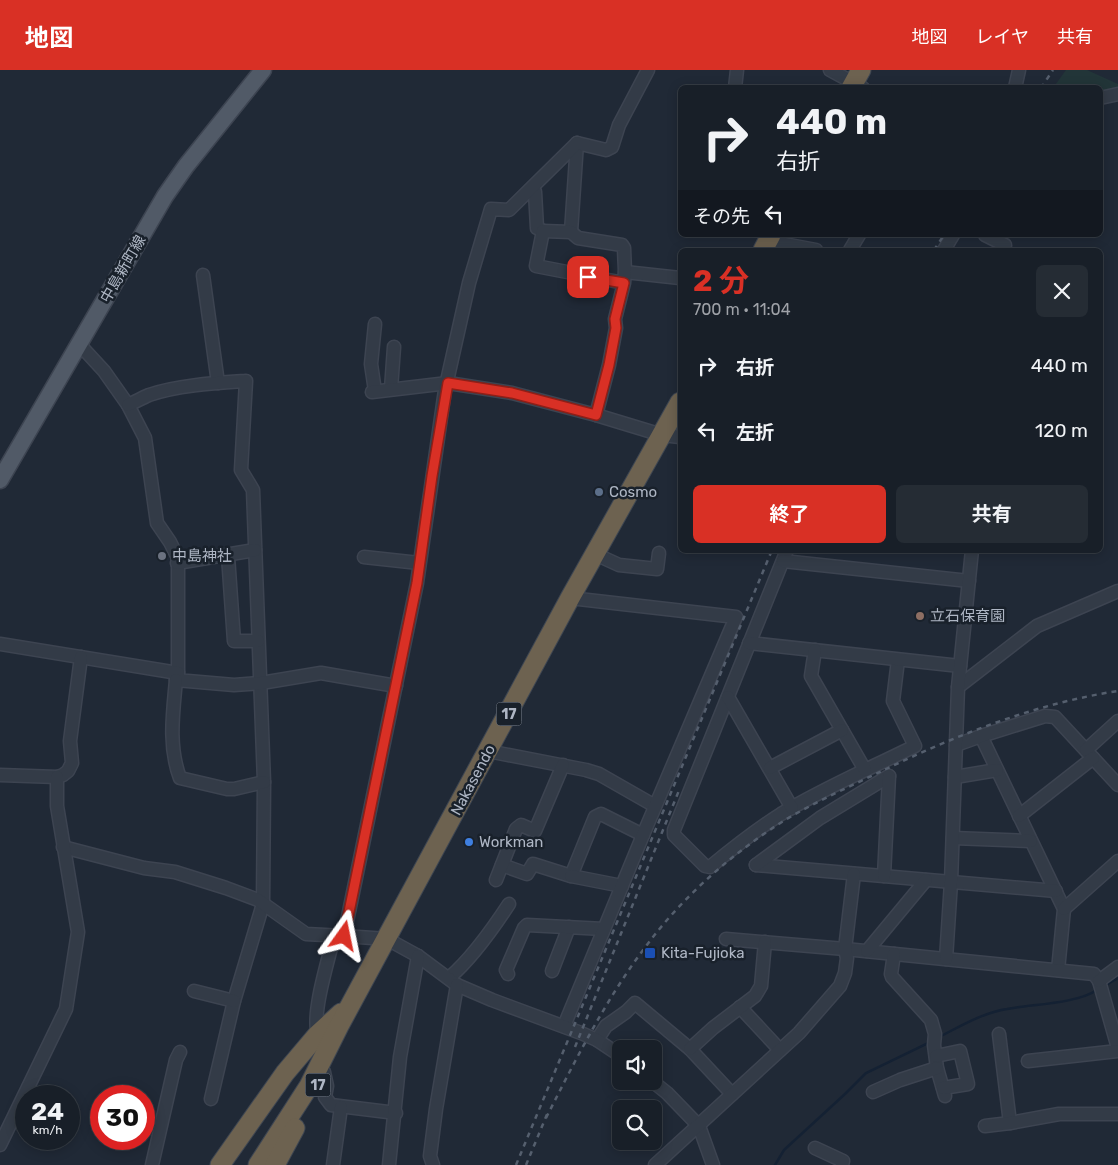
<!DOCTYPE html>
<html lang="ja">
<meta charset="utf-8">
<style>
:root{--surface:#181f28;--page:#252c34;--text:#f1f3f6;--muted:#9fa2a8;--line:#363d45;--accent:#d93025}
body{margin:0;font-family:Rubik,"Noto Sans JP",sans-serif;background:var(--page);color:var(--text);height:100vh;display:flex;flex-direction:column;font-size:19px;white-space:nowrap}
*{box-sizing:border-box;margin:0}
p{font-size:16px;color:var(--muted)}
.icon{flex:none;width:28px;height:28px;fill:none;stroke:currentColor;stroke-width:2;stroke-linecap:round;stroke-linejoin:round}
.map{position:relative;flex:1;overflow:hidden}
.details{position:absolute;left:678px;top:178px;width:425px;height:305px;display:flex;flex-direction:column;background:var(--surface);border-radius:8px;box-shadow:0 2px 12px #0003,0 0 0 1px var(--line)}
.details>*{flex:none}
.guide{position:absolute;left:678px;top:15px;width:425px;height:152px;border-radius:8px;box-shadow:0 2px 12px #0003,0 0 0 1px var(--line);background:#181f28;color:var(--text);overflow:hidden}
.tools{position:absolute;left:612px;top:970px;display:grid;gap:10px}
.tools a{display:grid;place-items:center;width:50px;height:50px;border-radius:8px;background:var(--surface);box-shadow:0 2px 12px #0003,0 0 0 1px var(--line);font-size:25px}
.speed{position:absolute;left:15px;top:1015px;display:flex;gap:10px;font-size:25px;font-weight:700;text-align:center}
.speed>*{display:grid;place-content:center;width:65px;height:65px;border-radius:50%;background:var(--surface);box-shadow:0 2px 12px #0003,0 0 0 1px var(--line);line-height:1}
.speed small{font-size:12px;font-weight:400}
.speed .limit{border:8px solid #d22;background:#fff;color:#111}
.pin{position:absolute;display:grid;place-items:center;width:42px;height:42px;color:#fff;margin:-21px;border-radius:10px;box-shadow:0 2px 8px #0006}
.me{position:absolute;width:55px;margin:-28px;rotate:12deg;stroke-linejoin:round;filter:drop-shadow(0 0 4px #0008)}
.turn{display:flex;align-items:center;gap:18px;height:105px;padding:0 15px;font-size:22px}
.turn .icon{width:65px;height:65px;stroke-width:2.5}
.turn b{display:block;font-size:35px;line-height:42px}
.then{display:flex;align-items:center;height:48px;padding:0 15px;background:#0003;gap:10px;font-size:19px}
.round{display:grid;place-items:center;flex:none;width:52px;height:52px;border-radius:8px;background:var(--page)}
.headline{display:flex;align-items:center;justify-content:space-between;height:85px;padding:0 15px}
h1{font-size:30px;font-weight:700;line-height:38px;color:var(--accent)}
.cta{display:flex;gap:10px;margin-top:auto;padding:10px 15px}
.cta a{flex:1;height:58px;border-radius:8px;background:var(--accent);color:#fff;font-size:20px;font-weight:700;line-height:58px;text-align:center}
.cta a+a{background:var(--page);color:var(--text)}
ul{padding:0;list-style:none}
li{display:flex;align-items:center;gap:15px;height:65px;padding:0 15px}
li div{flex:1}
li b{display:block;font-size:19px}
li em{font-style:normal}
header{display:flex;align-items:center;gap:30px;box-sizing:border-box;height:70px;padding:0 25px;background:var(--accent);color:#fff}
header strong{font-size:24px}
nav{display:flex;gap:28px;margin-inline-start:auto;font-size:18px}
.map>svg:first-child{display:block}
.green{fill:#223538}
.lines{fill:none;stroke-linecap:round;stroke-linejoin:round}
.stream{stroke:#142133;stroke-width:2.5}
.minor-casing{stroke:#3d4451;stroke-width:15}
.major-casing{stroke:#3d4451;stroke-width:19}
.highway-casing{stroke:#3e4652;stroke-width:21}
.minor{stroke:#333b47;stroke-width:12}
.major{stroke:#515a67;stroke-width:16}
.highway{stroke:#6d6250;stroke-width:19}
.rail{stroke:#555f6e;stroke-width:2.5;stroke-dasharray:5 5;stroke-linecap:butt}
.route-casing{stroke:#8d1f18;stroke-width:12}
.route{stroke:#d93025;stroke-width:9}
.service-dot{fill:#5c6f8a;stroke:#19212b;stroke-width:2}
.worship-dot{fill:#6b7280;stroke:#19212b;stroke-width:2}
.education-dot{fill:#8d6e63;stroke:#19212b;stroke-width:2}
.shop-dot{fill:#3f7fe0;stroke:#19212b;stroke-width:2}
.transit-dot{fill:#1a4fb4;stroke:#19212b;stroke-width:2}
.labels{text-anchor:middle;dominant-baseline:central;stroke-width:5;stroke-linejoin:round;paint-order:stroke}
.shield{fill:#19212b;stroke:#818996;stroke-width:1}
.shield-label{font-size:14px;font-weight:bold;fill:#aeb6c4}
.street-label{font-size:15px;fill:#aeb6c4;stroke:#19212b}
.poi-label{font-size:15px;fill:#aeb6c4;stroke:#19212b;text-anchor:start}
</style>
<header>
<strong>地図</strong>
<nav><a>地図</a><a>レイヤ</a><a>共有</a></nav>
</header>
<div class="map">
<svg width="1118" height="1095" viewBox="0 0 1118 1095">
<rect width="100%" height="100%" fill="#202936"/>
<polygon class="green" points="1066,0 1087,0 1118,14 1118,21 1100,24 1100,18 1053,18"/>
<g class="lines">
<g class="stream">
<polyline points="1104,916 1118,908"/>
<path d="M939,967c22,-11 43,-24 68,-28 25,-5 69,-5 90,-19"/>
<polyline points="775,1095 784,1080 845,1024 866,1003 930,972"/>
</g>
<g class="minor-casing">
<g id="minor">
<polyline points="830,0 863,18"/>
<polyline points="735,18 737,0"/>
<polyline points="1015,18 1019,0"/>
<polyline points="1100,28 1118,24"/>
<polyline points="530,120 535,122 537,158 543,161"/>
<polyline points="571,162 577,73"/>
<polyline points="985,165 1005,175"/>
<polyline points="769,169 779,173 816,180"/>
<polyline points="850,180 859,165"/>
<polyline points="944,180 953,165"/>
<polyline points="625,202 680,208"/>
<polyline points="203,205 218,313"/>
<polyline points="375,254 371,294 375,321"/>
<polyline points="80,275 104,301 128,335 145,368 157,453 170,472 178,488 178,603"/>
<polyline points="391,319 394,277"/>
<polyline points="372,322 448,313 512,323 596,345 662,365 680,367"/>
<path d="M128,335c7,-3 14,-7 21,-10 29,-10 67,-12 97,-14l-5,89 12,20 11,292 -1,122 -29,97 -23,98"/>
<polyline points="596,345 609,295 616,258 615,249 624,213 625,202 624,178 622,175 578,168 571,162 543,161 536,196 624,213"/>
<path d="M787,480l-113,280v5l31,31 5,1c23,-19 46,-37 71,-53 43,-26 90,-46 134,-68l-22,-45 5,-41"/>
<polyline points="595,484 619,495 657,499 659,483"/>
<polyline points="228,486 234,571 258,571"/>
<polyline points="364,487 419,493"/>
<polyline points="783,491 969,511"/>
<polyline points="177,493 255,480"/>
<polyline points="749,573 960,596"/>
<polyline points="0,574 178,603 176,610 234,615 261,613 321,603 396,616"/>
<polyline points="815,580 811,606 865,700"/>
<path d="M176,610c-3,33 -8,66 4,98l47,11h7l30,-7"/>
<polyline points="958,617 1037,556 1118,521"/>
<polyline points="728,627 792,738"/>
<polyline points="981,666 1064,839 1058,900"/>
<polyline points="956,675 981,666 1045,646 1055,647 1118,715"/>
<polyline points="1086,680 1118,651"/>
<polyline points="488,681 586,700 599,704 655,736"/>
<polyline points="770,698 842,660"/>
<polyline points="0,705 57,707 63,705 68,701 72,693 70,671 81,587"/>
<polyline points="955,707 997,700"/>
<polyline points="1019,746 1093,688"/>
<polyline points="953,768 1031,771"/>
<polyline points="63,777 144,798 175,802 226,818 258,830 306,864 344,866"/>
<polyline points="502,795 527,804 533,794 571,806 595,747 601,744 643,765"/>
<polyline points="756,795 1056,821"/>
<polyline points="756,795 820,748 889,706"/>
<polyline points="571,806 622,816"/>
<polyline points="884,806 889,706"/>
<polyline points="496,810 516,759 521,755 535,761 563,695"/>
<polyline points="1064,839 1118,791"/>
<polyline points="726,869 845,879 1094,904 1099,911 1118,978"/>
<polyline points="867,881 926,810"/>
<polyline points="894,884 891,904 892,907 931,950 935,964 934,975 937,998 945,1026"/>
<polyline points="946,889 951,812 958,617 972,480"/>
<polyline points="552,901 569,857"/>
<polyline points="508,904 506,900 524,858 527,855 604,859"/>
<path d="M449,908c23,-20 43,-48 60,-74"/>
<polyline points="1099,911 1118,897"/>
<polyline points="194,921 234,931"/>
<polyline points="740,937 780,980"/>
<polyline points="564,956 643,765 736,547 570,528"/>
<polyline points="999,964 1010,1053"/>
<path d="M315,965l3,-1c-7,-20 11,-76 16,-98"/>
<polyline points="597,970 606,956 626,942 635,933 690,979 732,1024"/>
<polyline points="690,979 713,958 755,926 761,916 765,872"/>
<polyline points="621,986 597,970 581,963 492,930 457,915 418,886 387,869 344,866 417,513 445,320 469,213 491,139 509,140 577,73 606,80 612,77 619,55 648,0"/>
<polyline points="936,986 960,981 968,1014 943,1018"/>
<polyline points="1028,991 1118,981"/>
<polyline points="324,1002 327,1016 325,1027 331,1035 396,1043"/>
<polyline points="652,1011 667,1023 699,1056 713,1095"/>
<polyline points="873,1022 900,1010 937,998"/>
<polyline points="985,1056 1010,1053 1059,1044 1118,1044"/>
<polyline points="0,1075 66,939 78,862 57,736 57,707"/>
<polyline points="815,1078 843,1091 842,1095"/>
<polyline points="152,1095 176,990 180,982"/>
<polyline points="333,1095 341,1037"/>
<polyline points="389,1095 400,987 418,886"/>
<polyline points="433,1095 430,1086 436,1039 457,915"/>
<polyline points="655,1095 799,963 840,916 845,903 847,888 845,879 854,804"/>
</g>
</g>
<g class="major-casing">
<polyline id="major" points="0,410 165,126 186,96 263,0"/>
</g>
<g class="highway-casing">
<g id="highway">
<polyline points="851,18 861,0"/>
<polyline points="763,180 771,165"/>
<polyline points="220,1095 285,1003 318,964 341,943"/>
<polyline points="258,1095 309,1016 339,956 570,528 680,332"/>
<polyline points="275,1095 295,1058"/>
</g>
</g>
<use href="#minor" class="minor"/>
<use href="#major" class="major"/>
<use href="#highway" class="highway"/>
<g class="rail">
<polyline points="1041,18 1053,0"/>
<polyline points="934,180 944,165"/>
<polyline points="575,977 680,718"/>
<path d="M546,1048c35,-69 70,-139 121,-198 34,-39 75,-73 118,-100 32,-19 68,-35 101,-51 73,-35 152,-66 232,-78"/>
<polyline points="516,1095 772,480"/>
<polyline points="526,1095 548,1042"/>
</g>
</g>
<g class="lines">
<g class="route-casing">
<polyline id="route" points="344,866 417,513 432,406 448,313 512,323 596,345 609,295 616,258 615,249 624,213 588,207"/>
</g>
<use href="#route" class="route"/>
</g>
<circle class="service-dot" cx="599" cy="422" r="5"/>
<circle class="worship-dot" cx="162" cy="486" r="5"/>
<circle class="education-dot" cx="920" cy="546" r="5"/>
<circle class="shop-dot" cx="469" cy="772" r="5"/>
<rect class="transit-dot" x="644" y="877" width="12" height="12" rx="2.5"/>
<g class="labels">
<g class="shield">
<rect x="496.5" y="632.5" width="25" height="23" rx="4"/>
<rect x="305.5" y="1003.5" width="25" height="23" rx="4"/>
</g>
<g class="shield-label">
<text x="509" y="644">17</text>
<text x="318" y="1015">17</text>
</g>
<g class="street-label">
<text transform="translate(123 199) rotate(-60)">中島新町線</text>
<text transform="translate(473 710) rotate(-62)">Nakasendo</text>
</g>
<g class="poi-label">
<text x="609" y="422">Cosmo</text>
<text x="172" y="486">中島神社</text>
<text x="930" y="546">立石保育園</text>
<text x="479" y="772">Workman</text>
<text x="661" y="883">Kita-Fujioka</text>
</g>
</g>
</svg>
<div class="tools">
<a><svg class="icon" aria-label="sound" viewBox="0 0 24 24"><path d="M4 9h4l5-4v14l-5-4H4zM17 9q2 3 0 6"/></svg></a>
<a><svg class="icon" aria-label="search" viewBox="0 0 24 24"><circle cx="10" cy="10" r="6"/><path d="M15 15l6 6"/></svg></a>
</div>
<div class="speed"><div>24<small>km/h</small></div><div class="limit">30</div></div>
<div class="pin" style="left:588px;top:207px;background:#d93025"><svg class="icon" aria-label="arrive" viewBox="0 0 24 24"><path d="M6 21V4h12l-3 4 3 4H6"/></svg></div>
<svg class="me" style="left:344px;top:866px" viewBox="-20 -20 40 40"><path d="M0-17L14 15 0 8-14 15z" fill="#d93025" stroke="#fff" stroke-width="4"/></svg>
<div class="guide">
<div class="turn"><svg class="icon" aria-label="right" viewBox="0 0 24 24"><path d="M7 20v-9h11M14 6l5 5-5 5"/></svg><div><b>440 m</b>右折</div></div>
<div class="then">その先<svg class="icon" aria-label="left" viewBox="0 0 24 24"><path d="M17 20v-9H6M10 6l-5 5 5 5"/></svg></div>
</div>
<section class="details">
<div class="headline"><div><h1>2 分</h1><p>700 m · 11:04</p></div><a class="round"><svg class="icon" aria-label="close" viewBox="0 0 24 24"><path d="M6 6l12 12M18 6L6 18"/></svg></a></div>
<ul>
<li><svg class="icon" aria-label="right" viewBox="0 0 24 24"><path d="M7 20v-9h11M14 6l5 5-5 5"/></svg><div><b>右折</b></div><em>440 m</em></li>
<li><svg class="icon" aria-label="left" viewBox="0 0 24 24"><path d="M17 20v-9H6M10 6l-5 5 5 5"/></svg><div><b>左折</b></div><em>120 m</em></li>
</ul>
<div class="cta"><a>終了</a><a>共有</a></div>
</section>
</div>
